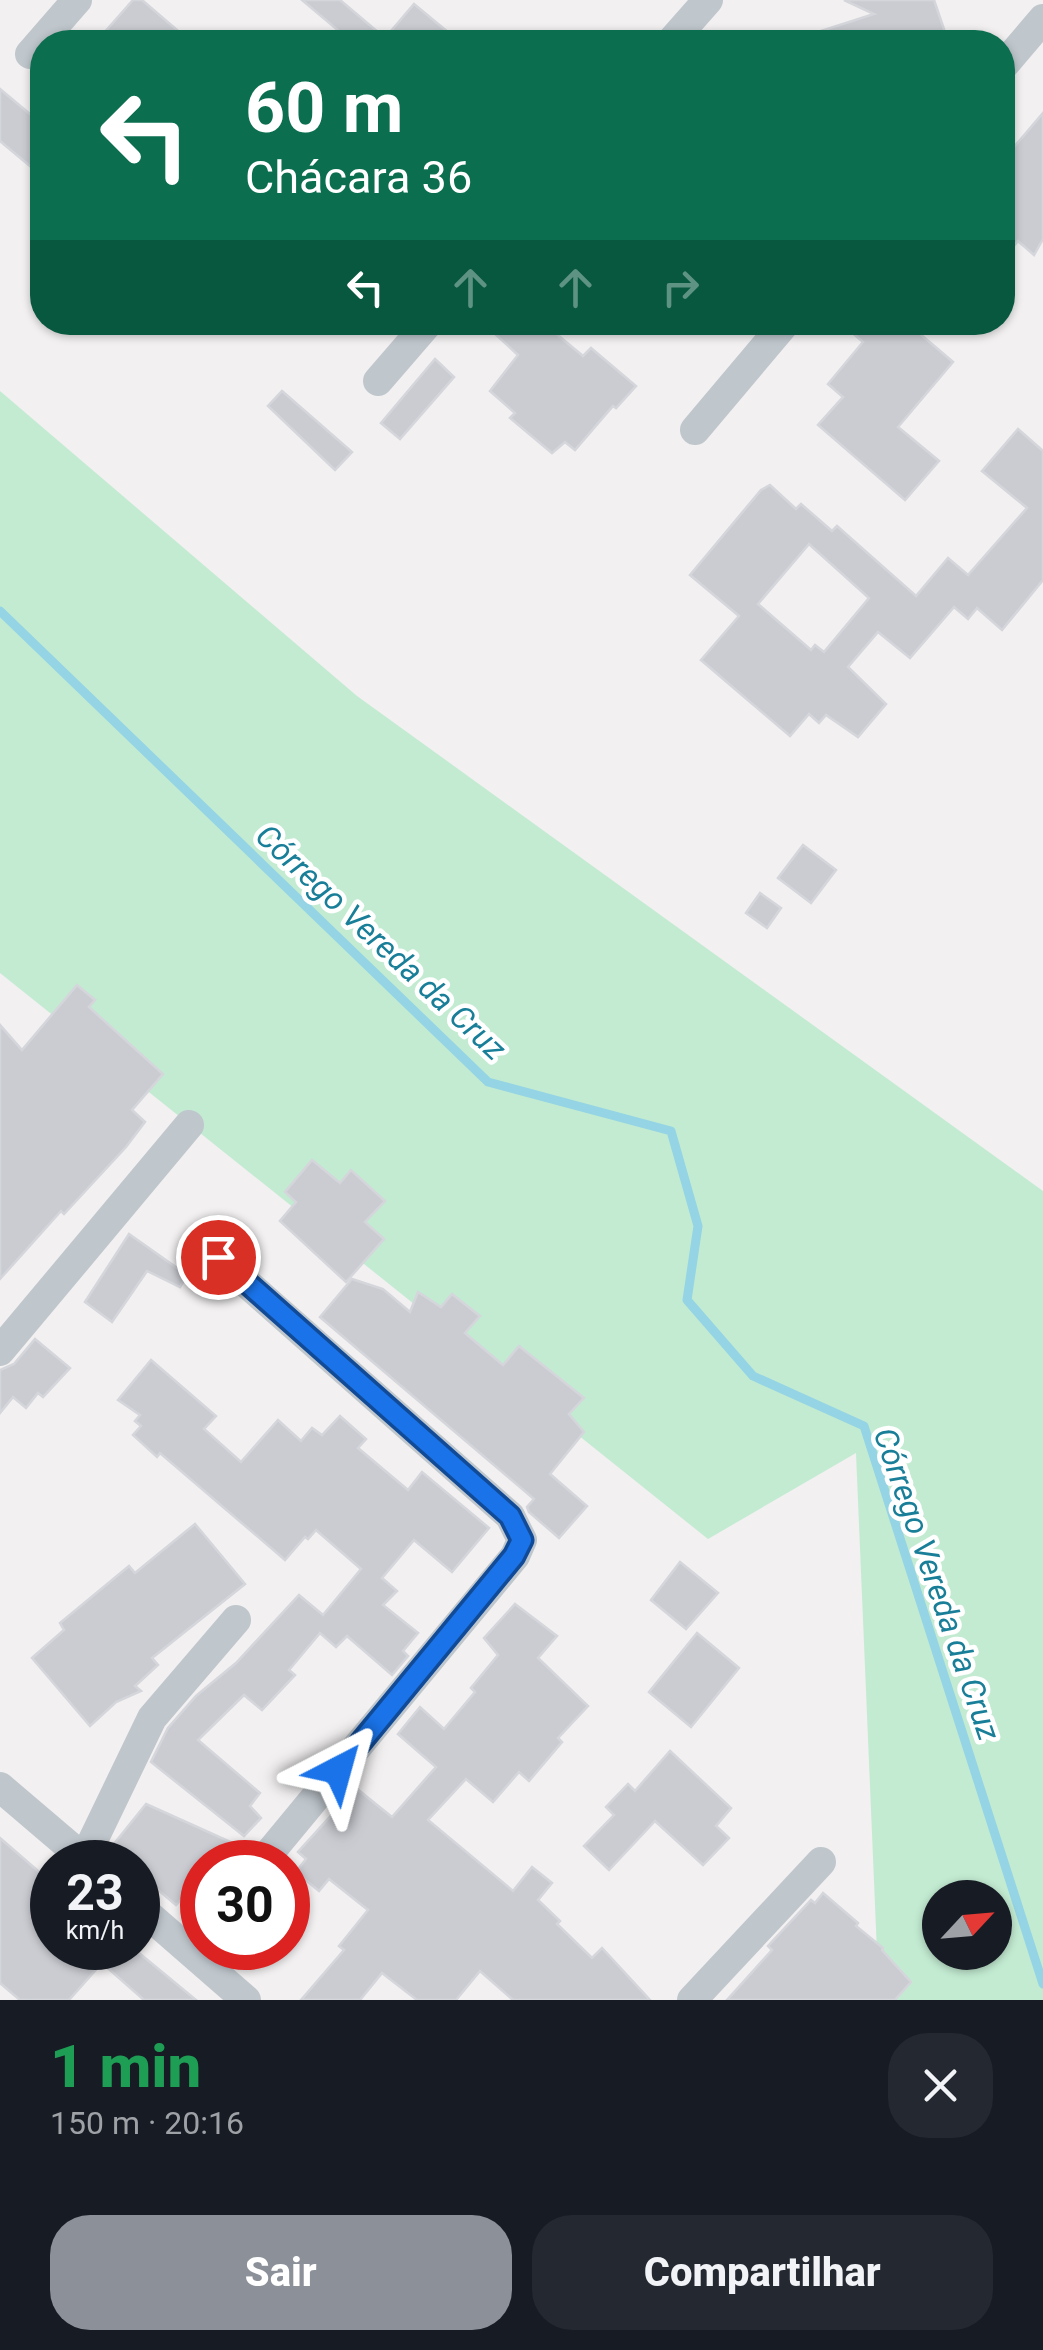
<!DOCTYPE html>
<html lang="pt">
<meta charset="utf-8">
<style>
:root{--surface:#171b24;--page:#242831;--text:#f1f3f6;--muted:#9ea1a6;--accent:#8c9099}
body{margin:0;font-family:Roboto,sans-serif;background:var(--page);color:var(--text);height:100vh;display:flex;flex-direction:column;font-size:38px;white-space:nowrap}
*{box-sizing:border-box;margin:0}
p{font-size:32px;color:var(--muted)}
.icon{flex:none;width:55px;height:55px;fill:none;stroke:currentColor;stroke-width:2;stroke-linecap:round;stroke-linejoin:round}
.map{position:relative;height:2000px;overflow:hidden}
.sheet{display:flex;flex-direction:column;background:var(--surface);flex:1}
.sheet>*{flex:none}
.top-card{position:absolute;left:30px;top:30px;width:985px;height:305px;border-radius:40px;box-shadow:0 2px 8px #0004;background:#0b6e4f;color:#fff;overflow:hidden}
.needle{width:65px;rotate:64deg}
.tools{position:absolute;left:922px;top:1880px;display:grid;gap:20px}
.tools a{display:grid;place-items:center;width:90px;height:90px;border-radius:50%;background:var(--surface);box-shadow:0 2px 8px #0004;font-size:50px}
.speed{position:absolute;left:30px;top:1840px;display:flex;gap:20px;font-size:50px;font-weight:700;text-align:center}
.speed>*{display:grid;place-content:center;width:130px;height:130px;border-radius:50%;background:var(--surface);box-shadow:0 2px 8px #0004;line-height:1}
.speed small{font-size:25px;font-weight:400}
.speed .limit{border:15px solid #d22;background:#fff;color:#111}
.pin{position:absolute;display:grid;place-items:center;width:85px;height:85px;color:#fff;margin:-42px;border:5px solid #fff;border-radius:50%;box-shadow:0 2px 10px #0007}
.me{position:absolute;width:110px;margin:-55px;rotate:39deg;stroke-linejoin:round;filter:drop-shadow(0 0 8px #0008)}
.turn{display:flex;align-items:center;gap:35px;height:210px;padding:0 50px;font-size:45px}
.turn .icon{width:130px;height:130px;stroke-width:2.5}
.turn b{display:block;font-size:70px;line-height:85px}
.lanes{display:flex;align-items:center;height:95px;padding:0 50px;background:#0003;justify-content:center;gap:50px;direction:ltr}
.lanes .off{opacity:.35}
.round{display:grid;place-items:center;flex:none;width:105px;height:105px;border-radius:40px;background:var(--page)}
.head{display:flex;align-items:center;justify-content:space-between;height:170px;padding:0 50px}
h1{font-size:60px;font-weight:800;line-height:75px;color:#1e9e55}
.action{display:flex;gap:20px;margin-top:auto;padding:20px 50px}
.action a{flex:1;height:115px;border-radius:40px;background:var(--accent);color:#fff;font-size:40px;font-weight:800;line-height:115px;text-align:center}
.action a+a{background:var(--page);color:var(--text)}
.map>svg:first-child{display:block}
.green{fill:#c3ebd2;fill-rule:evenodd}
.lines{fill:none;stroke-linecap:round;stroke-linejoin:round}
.stream{stroke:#94d4e4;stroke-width:9}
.building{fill:#caccd2;stroke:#d4d6db;stroke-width:2.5;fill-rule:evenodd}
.minor{stroke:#bfc7cd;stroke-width:30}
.route-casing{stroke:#114b97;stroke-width:25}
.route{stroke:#1a73e8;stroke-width:18}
.labels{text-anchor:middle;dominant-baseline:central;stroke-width:9;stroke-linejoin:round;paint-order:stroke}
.water-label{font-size:32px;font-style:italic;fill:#197e98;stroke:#fff}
</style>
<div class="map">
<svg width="1043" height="2000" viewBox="0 0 1043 2000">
<rect width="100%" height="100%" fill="#f2f0f0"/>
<path class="green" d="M0,391l357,305 686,495v809h-164l-23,-547 -148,86 -708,-566zM940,1898h55v54h-55z"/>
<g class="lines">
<polyline class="stream" points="0,611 488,1082 671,1131 698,1226 687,1300 753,1376 864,1426 1043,1984"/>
</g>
<g class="building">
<polygon points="133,0 142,0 191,42 96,42"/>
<polygon points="302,0 340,0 385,38 414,4 460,42 352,42"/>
<polygon points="844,0 934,0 946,35 924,42 803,42 802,37 874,14"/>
<polygon points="0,89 42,124 42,176 0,141"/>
<polygon points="1043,113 1043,239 1034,255 1018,241 1002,259 1002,161"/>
<polygon points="482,322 542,322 583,356 591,348 636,386 616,408 613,406 575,450 565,442 552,453 510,418 515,413 490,391 518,355"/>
<polygon points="840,322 906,322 953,362 898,427 939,461 905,500 818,425 843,397 828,384 863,342"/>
<polygon points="435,359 454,377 400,439 381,423"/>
<polygon points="282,391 352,452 335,470 268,406"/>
<path d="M1018,429l25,22v129l-41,50 -25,-22 -9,11 -14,-12 -44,51 -32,-26 -30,35 38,37 -28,33 -32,-22 -7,8 -10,-9 -19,22 -89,-76 38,-44 -49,-41 71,-85 9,-5 26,24 5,-5 31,27 5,-5 79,70 32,-38 20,17 59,-67 -45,-37zM809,544l60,54 -45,54 -9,-7 -4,5 -53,-46z"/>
<polygon points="803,845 836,870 811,903 778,878"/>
<polygon points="760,893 781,908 767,928 746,913"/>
<polygon points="77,985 95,1000 89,1007 163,1074 132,1110 145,1122 126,1147 64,1214 61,1211 0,1279 0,1025 22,1050"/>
<polygon points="312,1160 340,1183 351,1170 385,1201 365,1222 384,1239 346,1282 280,1221 296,1202 285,1192"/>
<polygon points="129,1234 187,1275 180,1287 147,1271 112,1322 85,1302"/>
<polygon points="352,1279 383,1289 410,1312 418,1292 441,1307 452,1294 480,1316 465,1333 503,1365 519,1346 584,1398 569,1414 584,1432 550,1474 587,1506 559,1538 529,1512 527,1507 534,1499 320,1317"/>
<polygon points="35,1339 70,1368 43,1397 38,1393 26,1408 13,1397 0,1413 0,1370 14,1364"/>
<polygon points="151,1360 216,1416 204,1429 241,1462 278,1420 301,1441 312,1428 322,1435 340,1416 366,1439 358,1448 408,1490 422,1472 489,1528 452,1572 414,1540 382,1578 397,1591 383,1605 418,1633 403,1651 408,1656 392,1675 347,1636 336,1647 320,1633 289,1670 295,1675 262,1710 244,1695 198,1740 260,1793 250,1806 261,1818 244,1836 151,1762 168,1728 196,1696 236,1663 299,1595 323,1615 361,1569 316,1530 308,1539 305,1537 285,1560 160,1453 157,1457 133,1435 141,1426 135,1421 140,1415 118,1400"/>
<polygon points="195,1524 245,1584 152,1658 158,1665 135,1686 141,1691 116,1702 90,1726 32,1658 64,1630 60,1623 129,1566 135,1573"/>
<polygon points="680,1562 718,1593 686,1629 651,1600"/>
<polygon points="515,1604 557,1636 538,1658 588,1706 558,1738 562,1742 529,1781 519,1772 493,1802 466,1779 428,1820 513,1891 532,1867 552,1883 538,1900 560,1921 557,1924 592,1958 602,1948 650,2000 513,2000 480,1971 456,2000 417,2000 382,1973 360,2000 301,2000 344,1950 339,1946 368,1910 329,1879 319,1891 296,1872 306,1859 298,1852 356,1788 392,1817 436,1767 398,1734 420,1707 444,1729 475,1692 471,1688 498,1655 484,1638"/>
<polygon points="697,1633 739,1668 691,1727 649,1692"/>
<polygon points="670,1751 731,1808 716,1826 729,1838 703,1865 655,1821 609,1870 584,1846 614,1815 606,1807 628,1784 635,1791"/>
<polygon points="146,1804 233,1843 212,1862 202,1862 202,1877 176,1905 138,1873 138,1862 125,1862 109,1850"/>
<polygon points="0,1838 52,1883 52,1948 133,1948 196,2000 144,2000 102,1963 69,2000 20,2000 0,1983"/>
<polygon points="823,1893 858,1923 856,1926 883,1948 882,1950 911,1982 895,2000 727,2000 772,1950 768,1946 811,1900 815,1903"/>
</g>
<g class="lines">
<g class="minor">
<polyline points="671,42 708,0"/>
<polyline points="30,54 77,0"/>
<polyline points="1002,67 1043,19"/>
<polyline points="378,381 429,322"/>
<polyline points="695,430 786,322"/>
<polyline points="217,1257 510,1516 522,1540 515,1556 262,1862"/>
<polyline points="0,1351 189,1125"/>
<polyline points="0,1787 88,1862"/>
<polyline points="84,1859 152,1718 236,1620"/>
<polyline points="138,1906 246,2000"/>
<polyline points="692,2000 821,1862"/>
</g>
</g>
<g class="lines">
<g class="route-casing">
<polyline id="route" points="218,1257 510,1516 522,1540 514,1556 338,1770"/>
</g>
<use href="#route" class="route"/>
</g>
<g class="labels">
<g class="water-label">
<text transform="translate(381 942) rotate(43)">Córrego Vereda da Cruz</text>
<text transform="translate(937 1584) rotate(71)">Córrego Vereda da Cruz</text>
</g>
</g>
</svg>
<div class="tools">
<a><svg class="needle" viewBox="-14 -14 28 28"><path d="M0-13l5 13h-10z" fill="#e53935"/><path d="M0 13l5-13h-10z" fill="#9ea1a6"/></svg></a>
</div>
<div class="speed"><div>23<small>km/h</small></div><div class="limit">30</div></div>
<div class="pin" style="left:218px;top:1257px;background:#d93025"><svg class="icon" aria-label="arrive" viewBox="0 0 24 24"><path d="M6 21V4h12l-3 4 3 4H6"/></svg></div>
<svg class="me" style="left:338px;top:1770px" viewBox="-20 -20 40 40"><path d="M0-17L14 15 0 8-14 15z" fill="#1a73e8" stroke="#fff" stroke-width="4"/></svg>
<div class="top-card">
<div class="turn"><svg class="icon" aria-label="left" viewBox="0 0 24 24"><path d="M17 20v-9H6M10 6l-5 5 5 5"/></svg><div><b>60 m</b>Chácara 36</div></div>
<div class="lanes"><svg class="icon" aria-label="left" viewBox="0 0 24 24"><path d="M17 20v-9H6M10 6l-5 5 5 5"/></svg><svg class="icon off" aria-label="ahead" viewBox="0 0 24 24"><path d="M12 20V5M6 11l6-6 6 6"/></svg><svg class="icon off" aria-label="ahead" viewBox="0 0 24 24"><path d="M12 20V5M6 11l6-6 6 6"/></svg><svg class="icon off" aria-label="right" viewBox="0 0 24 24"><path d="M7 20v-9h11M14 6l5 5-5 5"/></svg></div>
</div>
</div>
<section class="sheet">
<div class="head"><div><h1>1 min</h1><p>150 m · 20:16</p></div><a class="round"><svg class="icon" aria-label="close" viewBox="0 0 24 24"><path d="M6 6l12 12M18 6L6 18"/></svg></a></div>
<div class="action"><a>Sair</a><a>Compartilhar</a></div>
</section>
